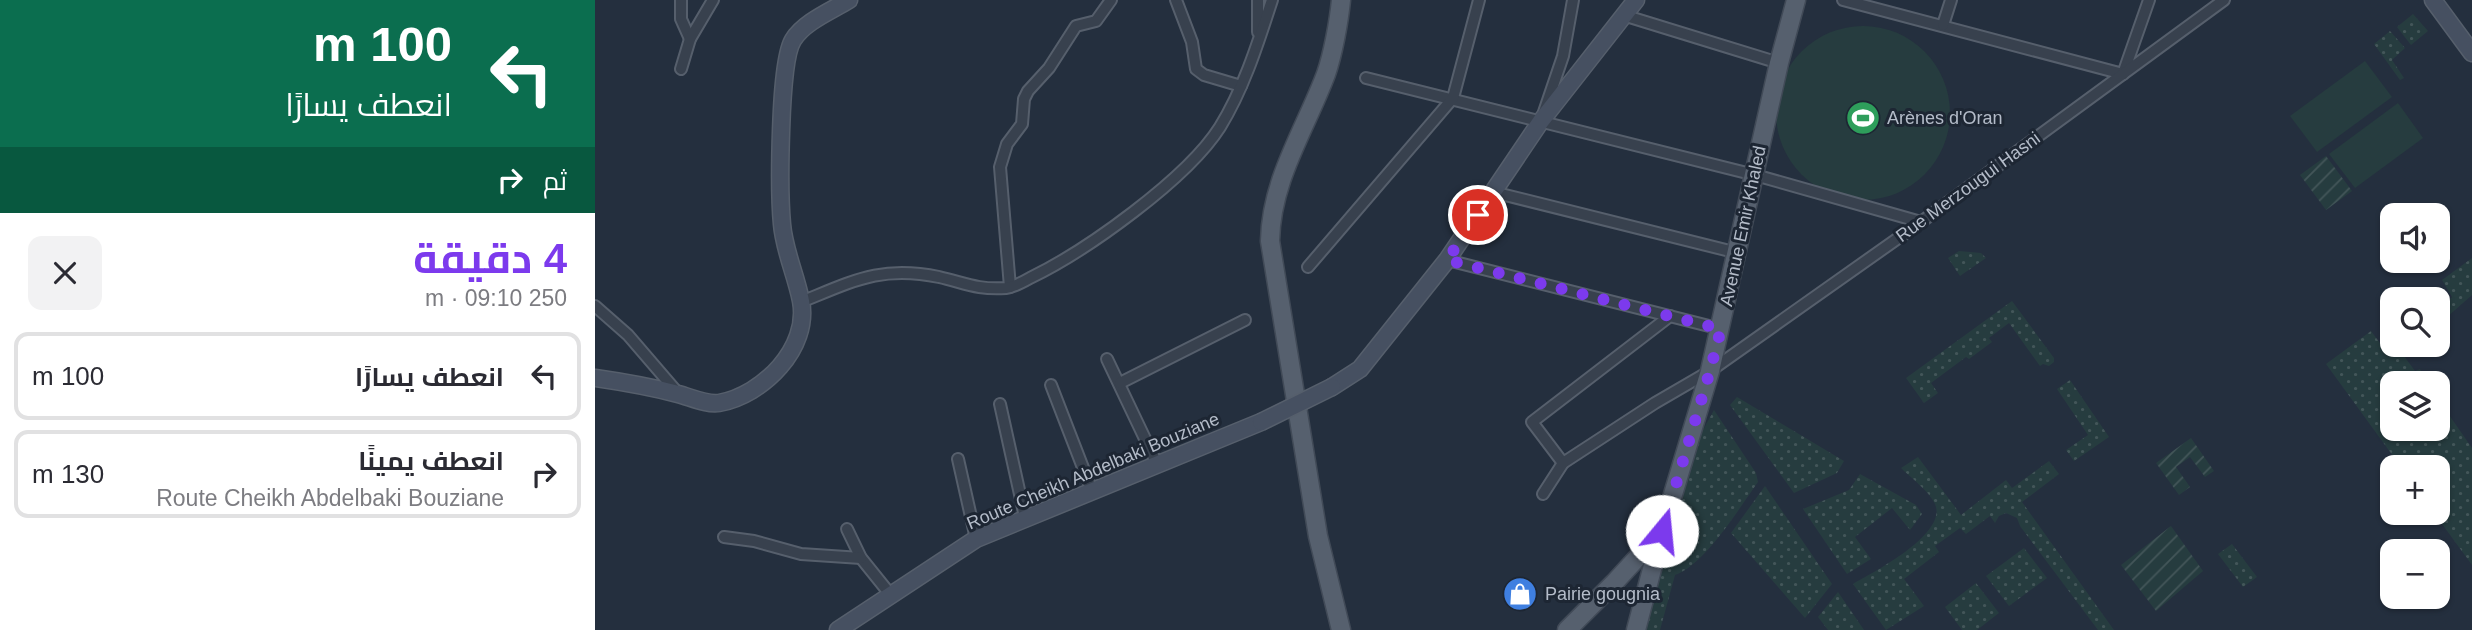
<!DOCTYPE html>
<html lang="ar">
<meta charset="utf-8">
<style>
:root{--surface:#fff;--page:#f2f2f3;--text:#2b2b33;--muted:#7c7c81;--line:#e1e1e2;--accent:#7c3aed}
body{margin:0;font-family:Arial,Cairo,sans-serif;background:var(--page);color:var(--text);direction:rtl;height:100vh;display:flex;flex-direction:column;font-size:26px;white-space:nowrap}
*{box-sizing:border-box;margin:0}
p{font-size:23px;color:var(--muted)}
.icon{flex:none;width:38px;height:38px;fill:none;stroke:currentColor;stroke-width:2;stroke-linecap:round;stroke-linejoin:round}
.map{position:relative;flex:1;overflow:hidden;direction:ltr}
.details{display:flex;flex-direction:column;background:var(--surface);width:595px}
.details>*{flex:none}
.banner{background:#0b6e4f;color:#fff;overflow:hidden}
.fabs{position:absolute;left:1785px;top:203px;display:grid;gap:14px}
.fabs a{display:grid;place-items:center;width:70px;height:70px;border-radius:14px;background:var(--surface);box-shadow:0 2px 5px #0004;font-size:35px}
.pin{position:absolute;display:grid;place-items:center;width:60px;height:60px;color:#fff;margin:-30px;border:4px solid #fff;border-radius:50%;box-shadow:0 2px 7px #0007}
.me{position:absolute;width:77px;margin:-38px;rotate:17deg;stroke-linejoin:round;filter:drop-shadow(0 0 5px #0008)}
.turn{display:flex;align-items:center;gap:24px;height:147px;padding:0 28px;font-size:32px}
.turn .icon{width:91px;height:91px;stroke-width:2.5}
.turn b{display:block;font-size:49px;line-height:60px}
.then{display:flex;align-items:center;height:66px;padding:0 28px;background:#0003;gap:14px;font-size:26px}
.round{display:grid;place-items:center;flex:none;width:74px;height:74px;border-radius:14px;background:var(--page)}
.headline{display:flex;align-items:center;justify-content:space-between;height:119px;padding:0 28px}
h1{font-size:42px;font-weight:700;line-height:52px;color:var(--accent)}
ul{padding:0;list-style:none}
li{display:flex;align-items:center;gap:21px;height:88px;margin:0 14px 10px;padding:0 14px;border:4px solid var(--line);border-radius:14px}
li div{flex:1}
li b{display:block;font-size:26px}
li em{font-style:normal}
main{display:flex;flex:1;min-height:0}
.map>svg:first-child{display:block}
.grass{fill:url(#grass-dots)}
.garden{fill:url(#garden-furrows)}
.pitch{fill:#263c3f}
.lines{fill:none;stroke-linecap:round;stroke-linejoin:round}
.street-casing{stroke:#565f6c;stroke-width:14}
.secondary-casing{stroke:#565f6c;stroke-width:19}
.primary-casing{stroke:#414a57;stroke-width:21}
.street{stroke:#38414e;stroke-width:10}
.secondary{stroke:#465061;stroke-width:16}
.primary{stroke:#56606e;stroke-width:18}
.secondary-bridge-casing{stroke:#565f6c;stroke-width:19;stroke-linecap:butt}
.secondary-bridge{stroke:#465061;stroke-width:16}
.route{stroke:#7c3aed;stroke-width:12;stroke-dasharray:0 21.6}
.labels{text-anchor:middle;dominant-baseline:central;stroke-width:6;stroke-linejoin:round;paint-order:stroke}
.poi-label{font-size:18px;fill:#b4bcc9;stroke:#1d2633;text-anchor:start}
.street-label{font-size:18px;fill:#b4bcc9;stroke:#1d2633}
</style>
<main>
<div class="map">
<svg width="1877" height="630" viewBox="0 0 1877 630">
<defs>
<pattern id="grass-dots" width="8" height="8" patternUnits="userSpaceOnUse" patternTransform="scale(1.75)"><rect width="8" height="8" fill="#263c3f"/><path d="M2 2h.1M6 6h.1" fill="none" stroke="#435659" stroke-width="1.8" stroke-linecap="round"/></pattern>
<pattern id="garden-furrows" width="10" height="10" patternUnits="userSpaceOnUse" patternTransform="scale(1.75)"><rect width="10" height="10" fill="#263c3f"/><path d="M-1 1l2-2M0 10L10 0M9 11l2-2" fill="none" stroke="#435659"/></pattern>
</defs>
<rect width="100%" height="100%" fill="#242f3e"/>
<g class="grass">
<polygon points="1818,14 1833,31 1816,45 1802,27"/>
<polygon points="1795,31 1810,48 1797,60 1809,78 1805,80 1779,44"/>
<polygon points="1364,251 1386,253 1391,258 1365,276 1353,258"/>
<polygon points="1877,258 1877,295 1843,325 1843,310 1857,297 1847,280"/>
<polygon points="1417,301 1459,358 1459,362 1454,366 1448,364 1445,366 1414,323 1394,338 1397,342 1374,359 1371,357 1336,383 1343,393 1329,403 1311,378"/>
<polygon points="1776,331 1785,343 1797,337 1797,345 1801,345 1820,371 1825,369 1832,383 1797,383 1797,429 1843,429 1843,399 1877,448 1877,565 1839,513 1843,513 1843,467 1806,467 1731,364"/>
<polygon points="1475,380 1514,437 1479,461 1471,450 1493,435 1462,389"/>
<polygon points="1142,397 1249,461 1242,473 1199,493 1135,405"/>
<path d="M1119,410l42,63 2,9c-18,25 -54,84 -83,93l-15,55h-15l48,-182z"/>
<path d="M1323,457l43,58 45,-35 6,8 37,-27 10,13 -37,28 92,128h-16l-78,-104 -3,-8 -11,-5 -7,3 -4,7 -5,-7 -24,18 -6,-6 -25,18 4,6 -35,27 20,27 -38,24 -33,-46c21,-12 95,-50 82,-80 -6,-13 -24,-26 -34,-36z"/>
<polygon points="1265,474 1321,505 1327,514 1315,530 1297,508 1260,537 1276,559 1252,574 1208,509 1254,490"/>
<polygon points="1170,486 1237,584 1210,618 1136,533"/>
<polygon points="1637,544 1662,577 1648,587 1623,554"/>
<polygon points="1429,548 1452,578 1414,606 1391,576"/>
<polygon points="1381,583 1404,613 1382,630 1367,630 1350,607"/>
<polygon points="1243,592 1269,630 1233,630 1223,617"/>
</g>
<g class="garden">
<polygon points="1731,156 1757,191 1731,210 1705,175"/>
<polygon points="1596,438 1619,471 1610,477 1595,457 1581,467 1595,487 1584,495 1561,463"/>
<polygon points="1576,526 1608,571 1561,611 1526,565"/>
</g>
<g class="pitch">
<circle cx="1268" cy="113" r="87"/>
<polygon points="1770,61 1797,97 1722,152 1695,116"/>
<polygon points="1803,103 1828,138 1760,188 1734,154"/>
</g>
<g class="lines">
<g class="street-casing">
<g id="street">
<polyline points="86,0 86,19 95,39"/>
<polyline points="581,0 597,42 601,69 609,75 646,86"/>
<polyline points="663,0 663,32"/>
<polyline points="1248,0 1528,74 1554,0"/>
<polyline points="1028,15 1184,63"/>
<polyline points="1348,25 1356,0"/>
<polyline points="86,69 95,39 118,0"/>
<polyline points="771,78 1160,175 1326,222"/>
<polyline points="949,112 968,56 978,0"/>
<polyline points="898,192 1143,253"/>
<polyline points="852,260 1126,329"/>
<polyline points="713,267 858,98 884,0"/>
<polyline points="415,287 405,167 412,144 427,124 429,99 433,91 454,68 481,26 501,21 516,0"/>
<path d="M206,302c52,-21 80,-37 138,-25 26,6 38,13 67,11 8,-1 17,-6 24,-10 56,-27 157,-99 190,-151 24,-39 38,-84 52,-127"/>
<polyline points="0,306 33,335 82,392"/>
<polyline points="512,359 562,464"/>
<polyline points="525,383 650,320"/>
<polyline points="456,385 497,491"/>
<polyline points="405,404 430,517"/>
<polyline points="363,459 381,539"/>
<polyline points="968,463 937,422 1075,316"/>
<polyline points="948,494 968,463 1060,403 1115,371 1326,222 1629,0"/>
<polyline points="252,529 266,558 295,594"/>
<polyline points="129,537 159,541 206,554 266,558"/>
</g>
</g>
<g class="secondary-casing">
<g id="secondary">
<polyline points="1838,0 1877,53"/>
<path d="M0,378c28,4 56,9 83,16 12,3 29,11 41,9 44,-8 91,-55 82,-102 -5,-26 -17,-51 -19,-77 -3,-31 -3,-162 11,-184 11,-18 38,-29 56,-40"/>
<polyline points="737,387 765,369 852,260 946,121 1041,0"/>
<polyline points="243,630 381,539 666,422"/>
</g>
</g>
<g class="primary-casing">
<g id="primary">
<path d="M746,0c-2,21 -8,54 -15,74 -21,56 -55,106 -56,167l48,295 23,94"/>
<polyline points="972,630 1019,583 1064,534"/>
<polyline points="1041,630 1067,531 1115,371 1184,63 1201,0"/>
</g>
</g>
<use href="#street" class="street"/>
<use href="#secondary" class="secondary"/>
<use href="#primary" class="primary"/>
<g class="secondary-bridge-casing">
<polyline id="secondary-bridge" points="666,422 737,387"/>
</g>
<use href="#secondary-bridge" class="secondary-bridge"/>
</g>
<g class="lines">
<polyline class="route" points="883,215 852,260 1126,329 1115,371 1067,531"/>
</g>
<defs>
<g id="stadium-disc" transform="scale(1.75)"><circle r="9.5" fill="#2e9e5b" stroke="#1d2633"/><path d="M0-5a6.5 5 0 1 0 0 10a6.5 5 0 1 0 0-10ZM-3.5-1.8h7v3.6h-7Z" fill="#fff"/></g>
<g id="shop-disc" transform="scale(1.75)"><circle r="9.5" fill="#3f7fe0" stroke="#1d2633"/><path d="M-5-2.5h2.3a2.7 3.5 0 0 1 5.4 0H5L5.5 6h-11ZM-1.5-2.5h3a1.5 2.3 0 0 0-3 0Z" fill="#fff"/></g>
</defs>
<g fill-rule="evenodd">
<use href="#stadium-disc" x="1268" y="118"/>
<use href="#shop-disc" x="925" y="594"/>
</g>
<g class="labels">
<g class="poi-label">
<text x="1292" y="118">Arènes d'Oran</text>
<text x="950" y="594">Pairie gougnia</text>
</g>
<g class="street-label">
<text transform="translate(1373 187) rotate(-36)">Rue Merzougui Hasni</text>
<text transform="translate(1148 226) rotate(-78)">Avenue Emir Khaled</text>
<text transform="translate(498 471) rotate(-23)">Route Cheikh Abdelbaki Bouziane</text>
</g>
</g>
</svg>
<div class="fabs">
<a><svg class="icon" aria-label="sound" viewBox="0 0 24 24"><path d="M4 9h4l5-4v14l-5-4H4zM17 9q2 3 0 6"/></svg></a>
<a><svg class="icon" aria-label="search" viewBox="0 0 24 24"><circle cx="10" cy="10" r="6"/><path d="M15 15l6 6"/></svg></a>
<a><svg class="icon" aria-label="layers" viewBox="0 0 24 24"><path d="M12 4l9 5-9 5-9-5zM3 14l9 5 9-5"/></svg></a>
<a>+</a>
<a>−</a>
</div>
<div class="pin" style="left:883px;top:215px;background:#d93025"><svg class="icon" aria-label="arrive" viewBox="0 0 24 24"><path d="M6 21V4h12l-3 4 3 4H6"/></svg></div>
<svg class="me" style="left:1067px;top:531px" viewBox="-20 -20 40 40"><circle r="19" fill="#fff"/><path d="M0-13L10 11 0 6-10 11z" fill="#7c3aed"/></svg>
</div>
<section class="details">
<div class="banner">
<div class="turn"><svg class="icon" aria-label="left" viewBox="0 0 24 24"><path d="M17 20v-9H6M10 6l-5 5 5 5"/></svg><div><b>100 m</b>انعطف يسارًا</div></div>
<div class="then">ثم<svg class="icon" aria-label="right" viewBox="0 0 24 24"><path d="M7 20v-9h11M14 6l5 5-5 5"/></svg></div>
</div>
<div class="headline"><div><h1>4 دقيقة</h1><p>250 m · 09:10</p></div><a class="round"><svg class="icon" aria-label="close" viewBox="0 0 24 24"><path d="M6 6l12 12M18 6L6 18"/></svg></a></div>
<ul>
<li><svg class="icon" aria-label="left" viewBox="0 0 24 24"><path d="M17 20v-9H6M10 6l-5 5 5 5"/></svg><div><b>انعطف يسارًا</b></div><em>100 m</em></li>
<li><svg class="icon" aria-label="right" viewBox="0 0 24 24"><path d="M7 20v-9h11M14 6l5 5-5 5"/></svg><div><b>انعطف يمينًا</b><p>Route Cheikh Abdelbaki Bouziane</p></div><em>130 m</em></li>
</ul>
</section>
</main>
